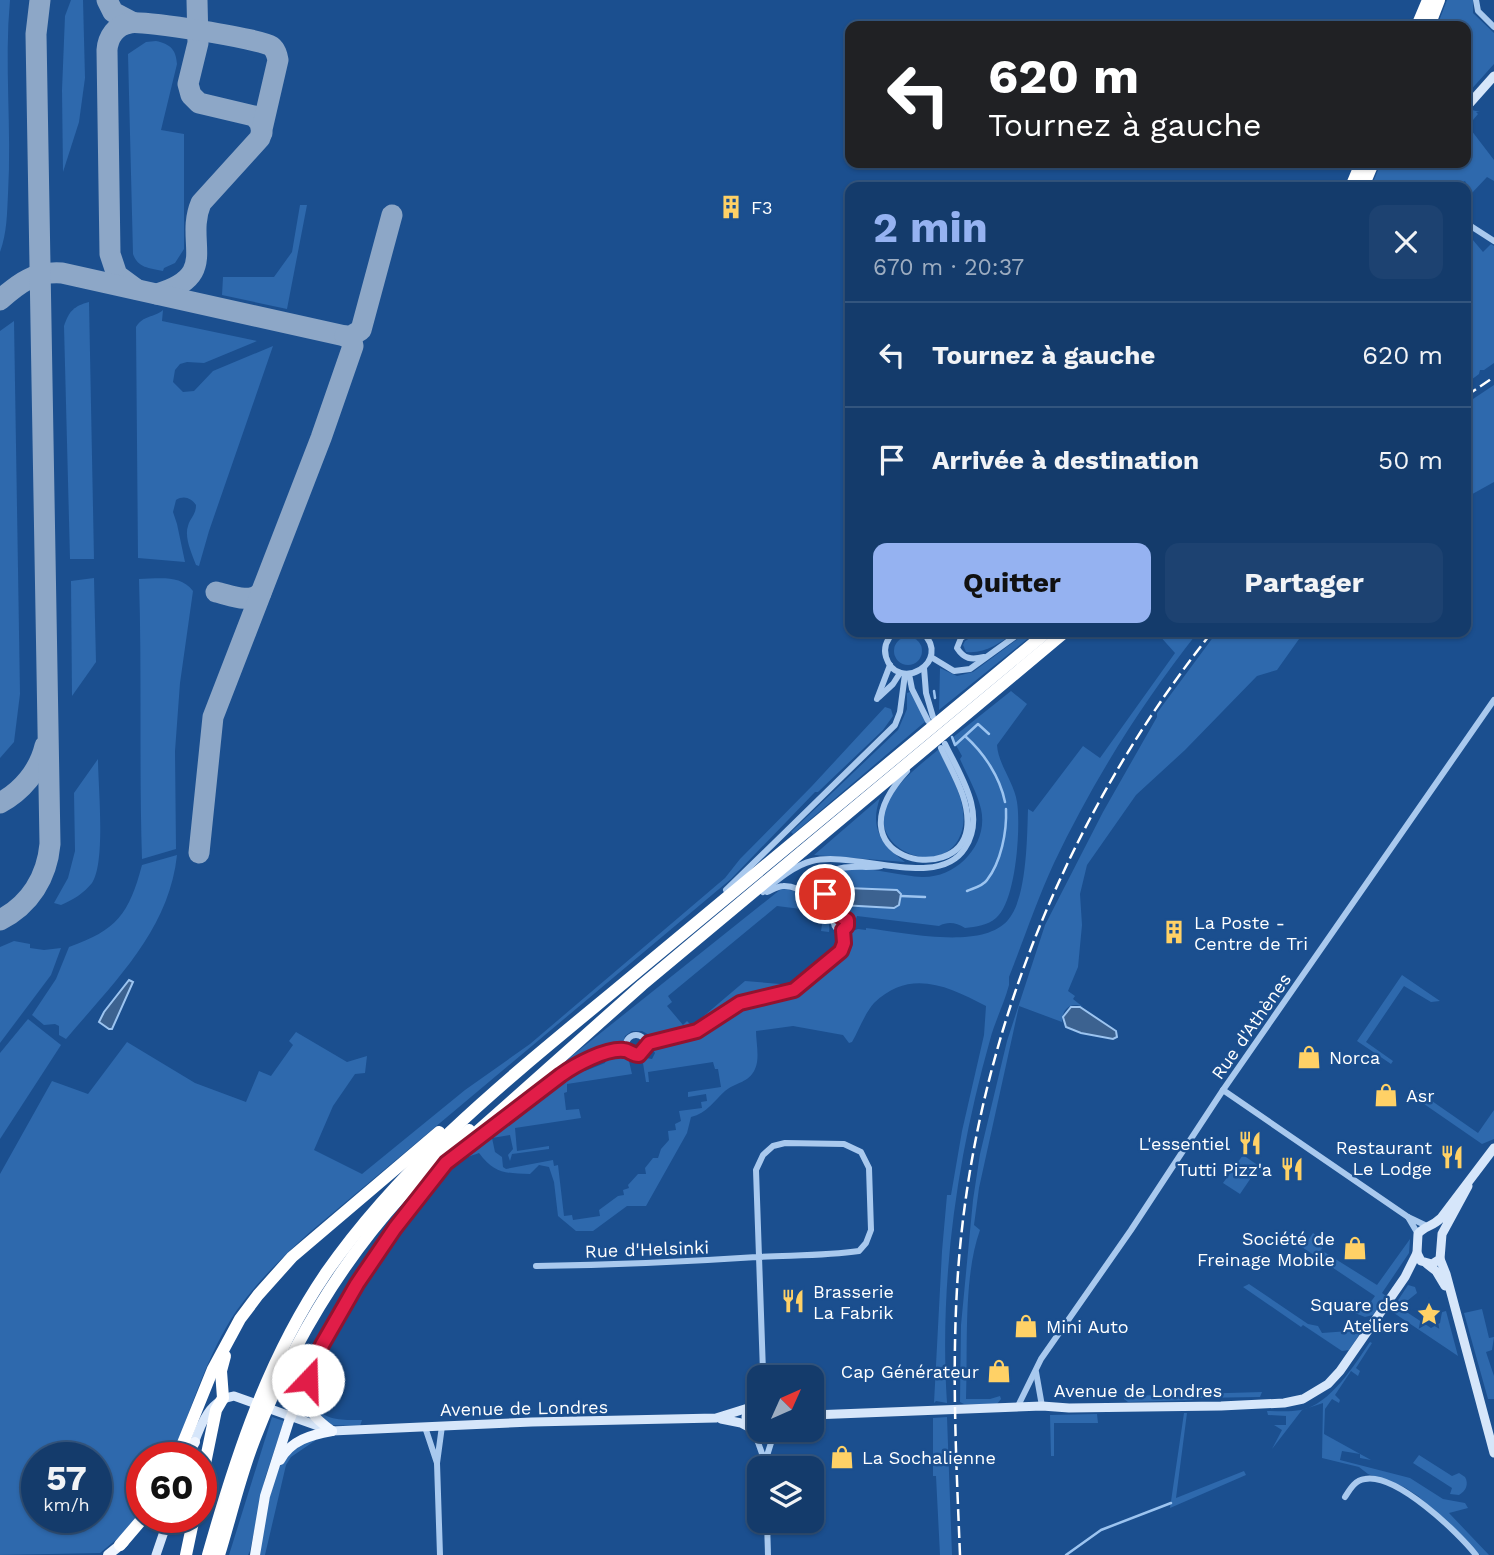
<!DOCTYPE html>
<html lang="fr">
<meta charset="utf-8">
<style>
:root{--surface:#143b6b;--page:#1d4271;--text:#f1f3f6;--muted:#9dadc1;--line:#33557e;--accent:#95b2f1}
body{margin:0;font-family:"Work Sans",sans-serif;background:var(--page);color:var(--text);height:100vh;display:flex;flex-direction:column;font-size:26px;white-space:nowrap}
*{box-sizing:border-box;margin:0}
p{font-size:23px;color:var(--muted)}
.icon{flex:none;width:38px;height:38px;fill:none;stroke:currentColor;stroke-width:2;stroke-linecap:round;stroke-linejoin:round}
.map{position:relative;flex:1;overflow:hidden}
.sheet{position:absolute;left:845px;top:182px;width:626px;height:455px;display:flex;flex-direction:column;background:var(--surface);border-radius:14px;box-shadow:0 2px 5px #0004,0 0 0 2px var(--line)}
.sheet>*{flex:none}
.guide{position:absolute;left:845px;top:21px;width:626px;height:147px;border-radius:14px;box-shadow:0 2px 5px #0004,0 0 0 2px var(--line);background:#202124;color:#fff;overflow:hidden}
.needle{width:46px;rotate:45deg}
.fabs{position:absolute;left:747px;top:1365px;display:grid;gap:14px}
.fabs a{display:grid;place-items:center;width:77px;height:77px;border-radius:14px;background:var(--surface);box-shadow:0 2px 5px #0004,0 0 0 2px var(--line);font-size:35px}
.speed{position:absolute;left:21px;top:1442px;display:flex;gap:14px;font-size:35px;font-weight:700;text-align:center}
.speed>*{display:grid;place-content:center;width:91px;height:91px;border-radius:50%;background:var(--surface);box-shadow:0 2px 5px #0004,0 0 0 2px var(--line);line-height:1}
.speed small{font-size:18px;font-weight:400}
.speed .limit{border:10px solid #d22;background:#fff;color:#111}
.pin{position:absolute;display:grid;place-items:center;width:60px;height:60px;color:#fff;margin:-30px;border:4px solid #fff;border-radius:50%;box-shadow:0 2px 7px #0007}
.me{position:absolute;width:77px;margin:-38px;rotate:21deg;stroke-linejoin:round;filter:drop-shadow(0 0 5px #0008)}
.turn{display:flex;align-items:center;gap:24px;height:147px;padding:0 28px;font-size:32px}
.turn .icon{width:91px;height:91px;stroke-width:2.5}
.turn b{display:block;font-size:49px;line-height:60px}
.round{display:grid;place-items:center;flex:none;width:74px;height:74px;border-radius:14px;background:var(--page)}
.head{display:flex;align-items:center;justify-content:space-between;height:119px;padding:0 28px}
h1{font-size:42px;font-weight:700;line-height:52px;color:var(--accent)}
.action{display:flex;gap:14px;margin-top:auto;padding:14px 28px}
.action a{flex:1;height:80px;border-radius:14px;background:var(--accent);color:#111;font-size:28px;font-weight:700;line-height:80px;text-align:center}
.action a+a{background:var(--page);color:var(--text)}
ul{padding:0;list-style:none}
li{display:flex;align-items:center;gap:21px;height:105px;padding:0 28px;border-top:2px solid var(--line)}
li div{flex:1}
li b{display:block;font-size:26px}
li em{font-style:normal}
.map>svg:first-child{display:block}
.green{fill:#2e69ad;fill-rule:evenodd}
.water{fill:#3c6290;stroke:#9cc4f0;stroke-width:2}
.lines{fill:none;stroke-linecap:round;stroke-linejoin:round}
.stream{stroke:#9cc4f0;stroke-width:2.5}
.taxiway{stroke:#8da7c7;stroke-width:21}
.street{stroke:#a9c9ee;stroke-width:6}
.secondary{stroke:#d6e6fa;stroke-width:9}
.primary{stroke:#f0f6ff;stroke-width:10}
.highway{stroke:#fff;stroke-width:12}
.rail{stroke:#fff;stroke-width:2.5;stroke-dasharray:12 5;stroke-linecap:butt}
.route-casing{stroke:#92132f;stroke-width:18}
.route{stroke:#e11d48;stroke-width:12}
.labels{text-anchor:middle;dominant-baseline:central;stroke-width:5;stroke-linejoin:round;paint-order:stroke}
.poi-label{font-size:18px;fill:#fff;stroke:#1b4f8f;text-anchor:start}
.street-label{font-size:18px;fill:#fff;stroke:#1b4f8f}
</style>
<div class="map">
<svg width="1494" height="1555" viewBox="0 0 1494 1555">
<rect width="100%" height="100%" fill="#1b4f8f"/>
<g class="green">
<path d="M0,0h10c-6,64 2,129 -2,194 -1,19 -1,39 -8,58z"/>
<polygon points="71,0 83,0 85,78 79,122 63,172 62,90 65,16"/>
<polygon points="1447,0 1473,0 1473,13 1494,33 1494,64 1468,93 1467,102 1466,26 1437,26"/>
<path d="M156,41c14,3 20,8 21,23l-16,66 23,4v115l-9,14 -11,5 -1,3c-14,-3 -25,-3 -30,-17l-5,-200 18,-12z"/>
<polygon points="1468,109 1480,112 1476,112 1478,114 1468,126 1494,160 1494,181 1487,177 1471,194 1465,181 1455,187 1451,185 1449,187 1371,187 1381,163 1466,163 1466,110"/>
<polygon points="300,205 307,205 287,309 222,295 223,277 274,277 292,252"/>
<polygon points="1467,233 1483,252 1491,244 1494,246 1494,363 1484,370 1480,370 1479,374 1467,383"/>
<path d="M89,302l5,257h-24l-6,-233c5,-15 10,-20 25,-24z"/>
<path d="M163,310l-1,11 95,20 -53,22 -17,-1 -7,2 -5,6 -2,12 10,10 11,-1 19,-20 60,-25 -64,185 -10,35 -3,-1c-4,-11 -12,-28 -8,-39 2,-8 8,-11 8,-21 -5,-7 -12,-10 -20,-5l-3,12 4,12 8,38 -47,-4 -2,-231c7,-12 18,-9 27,-17z"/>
<polygon points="14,321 20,694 14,742 0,758 0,331"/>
<polygon points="1494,385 1494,482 1467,497 1467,403"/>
<polygon points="94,578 96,662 72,696 71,581"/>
<path d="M139,579c19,0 41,-5 54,12l-13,92 -5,68 1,98 -34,10c-3,-93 0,-186 -3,-280z"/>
<path d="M980,632h35c-15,11 -30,22 -49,20l-3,-7 2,-4z"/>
<polygon points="1027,632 1036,632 939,710 940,668 957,676 973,672"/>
<path d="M1162,632h36c-56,71 -105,149 -144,231 -17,37 -30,76 -45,114v8c-5,19 -14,36 -19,55 -33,117 -51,242 -43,363l-11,-2 -2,2 8,-152 5,-56h4l11,-64 22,-96 2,-29c-38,-20 -76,-38 -112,-3 -9,10 -15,27 -22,39l-3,1 -6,-8 -50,-9 -37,5c0,11 4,28 -1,38 -6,14 -19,13 -30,22 -11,10 -18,22 -34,26l-4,16 -41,73h-19l-34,25h-17l-18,-15 -4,-34 -5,-15 -10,-2 -9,9c-25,-1 -35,0 -51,-21 -9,3 -17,6 -24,12 -29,27 -156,204 -141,238 8,19 32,17 48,17l-2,6 -30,-1 -19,-19v-21l9,-23 29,-57 34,-54 61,-79 118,-94 18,-10 5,3 20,-8 2,-5 14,-2 8,5 3,13 -65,10v8l-3,1 2,17 13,-1 2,9 -66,10 2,23 32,-5v3l-37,5 -2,7 -2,-6 5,-6 -3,-14 -18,3 3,14 7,5 1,10 3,2 47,-9 1,6 4,-1 6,51 8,-1 1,5 27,-4 -1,-6 19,-14 6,-1 -1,-5 6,-2 -1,-3 10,-11h8l-1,-6 8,-10h5l3,-9 8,-9 -1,-9 8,-1 -1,-6 6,-3 -2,-10 23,-3 -1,-6 6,-1 -1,-7 -18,3v-5l33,-5 -3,-18h-3l-2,-7 -65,10 1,10h-3l-3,-19 3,-5 6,1 3,-6 -3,-5 2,-2 45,-11 44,-28 54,-13 50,-43h3l3,-7 -4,-12 9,-3 8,1v-2c36,4 116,23 142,-8 19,-22 19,-82 20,-111l5,3 50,-66 17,12 75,-105 -17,-19z"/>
<path d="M1217,632h87l-27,38 -20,6 -72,74 -49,45 -49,70 -7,29 2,31 -4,42 -10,24 7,5 -2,3 10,8c-13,-6 -21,3 -21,15l-43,-16 -40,182 -5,37 6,5c-17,47 -12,118 -14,169h24l10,-3 1,3 -4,5h-33l-4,-2 1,-77 12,-125 7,-46 27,-113 38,-116 58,-113 54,-95v-4z"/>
<circle cx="908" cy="651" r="14"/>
<path d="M1011,691l16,13 -30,41c1,19 17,37 20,57 4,25 -1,100 -21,116 -8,7 -20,9 -31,10 -9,-5 -16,-7 -26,-2l-82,-10 -1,3c-7,-2 -15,-5 -20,-10 -16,-14 -10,-36 11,-40 19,-3 54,7 75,8 35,1 67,-33 59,-68 -4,-17 -14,-34 -21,-50l2,-3 -10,-18z"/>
<polygon points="910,692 926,721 793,834 791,832 898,730 907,709 907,693"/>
<path d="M885,707l6,2 2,7 -10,14 -65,62h-3l-84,87 -421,353c-27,24 -52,49 -73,78 -30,44 -46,99 -65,148h-30v54l-13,17 -29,24 -100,2v-381l52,-93 36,13 39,-52 68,41 51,19 13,-31 12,5 22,-31 -4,-4 7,-9 51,30 20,-6 -2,17 -10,1 -22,32 -19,44 48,24 103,-84 65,-46 195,-166 15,-19 72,-73zM37,1458h59v59h-59z"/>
<path d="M939,749c10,23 28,51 24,77 -11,59 -103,25 -74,-27 12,-20 32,-35 50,-50z"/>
<path d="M98,759c0,27 8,103 -6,124 -8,10 -19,17 -31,22l-7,-2 14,-25 7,-27 -1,-58z"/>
<path d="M880,798c-11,30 2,47 25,64l-91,-7z"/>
<path d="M177,855c-8,76 -64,128 -111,184l-7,-4v-9l-4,-2 -11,1 -12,-10 24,-36 13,-32c48,-17 60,-33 73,-82z"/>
<path d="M781,889c20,0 52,20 48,43l-8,-1 2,-13 -6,-1v-6l-40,-5 -109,90 4,6 -5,4 16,19 4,-4 5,5 53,-45 47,4 46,-40 -3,-5 5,1v7l-47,39 -52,12 -44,29 -12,4 -30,6 -13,-7h-10l-7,5 -3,10 -39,11 -19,11 -6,1 -56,49 56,-51z"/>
<polygon points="14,941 30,944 30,948 44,950 61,948 51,975 0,1043 0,947"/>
<polygon points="1402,975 1440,1001 1431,1002 1404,986 1366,1042 1393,1061 1391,1064 1357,1041"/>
<polygon points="28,1019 61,1045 0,1139 0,1053"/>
<polygon points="1414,1092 1419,1092 1478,1133 1494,1110 1494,1139 1482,1144 1411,1095"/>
<polygon points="1243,1155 1259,1166 1240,1194 1223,1183"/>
<polygon points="1313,1233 1326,1242 1321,1250 1377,1285 1410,1239 1409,1253 1382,1293 1386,1296 1373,1315 1365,1317 1350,1311 1365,1310 1375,1296 1284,1235 1294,1240 1297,1236 1307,1242"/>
<path d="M1249,1284l59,40 10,2 4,7 27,-2v-6c8,0 6,4 10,10l-10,15 -7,1 -39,-26 -2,2 -58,-40z"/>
<polygon points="1408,1285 1415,1287 1417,1293 1407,1301 1405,1311 1431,1328 1440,1323 1442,1312 1446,1311 1458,1356 1391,1311"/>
<polygon points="1482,1309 1489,1338 1494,1337 1492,1350 1486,1352 1494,1376 1494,1399 1488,1399 1464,1313"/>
<path d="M1370,1342l2,1 -16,25 4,3 -2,5 -7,-5 -16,24 5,5 -1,3 -7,-4 -7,10 -1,25 47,26 -11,-2v-4l-18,-3 -2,9 70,18 33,21 22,4 3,5 -19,5 40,42h-9l-62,-59 -14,-9 -36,-13 -9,-7 -37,-9 1,-55 -21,7 -30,39 10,-19 -8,-5h12v-9l-18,-1 -1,-4c11,0 23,1 34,-1 29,-5 54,-46 69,-68z"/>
<polygon points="1262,1392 1260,1397 1194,1398 1193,1400 1128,1402 1124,1399 1124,1396"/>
<polygon points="1184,1413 1187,1413 1176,1498 1244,1471 1246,1475 1170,1508"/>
<polygon points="1097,1414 1098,1423 1054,1423 1054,1456 1051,1456 1050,1415"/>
<polygon points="272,1417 284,1421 265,1478 250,1551 248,1555 229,1555"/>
<polygon points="947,1417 952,1555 940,1555 936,1476 933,1476 933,1418"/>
<path d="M315,1437l1,3 -25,17 -5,8 -21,90h-5c3,-24 11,-83 27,-101 7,-7 19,-12 28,-17z"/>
<path d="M1419,1455l33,21 7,-3 6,4c4,7 1,14 -6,18l-9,-1 2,-6 -39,-25z"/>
</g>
<g class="water">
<polygon points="847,888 897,890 901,894 899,905 894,908 841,905 840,891"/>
<polygon points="129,980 133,982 112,1029 109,1029 99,1022 104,1012"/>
<polygon points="1071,1007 1080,1007 1116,1031 1117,1037 1113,1039 1081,1033 1066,1027 1063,1017"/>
</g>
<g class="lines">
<g class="stream">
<polyline points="934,691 935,698"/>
<path d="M965,736c19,17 35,41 40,66"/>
<polyline points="952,737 955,745 978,724 989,734"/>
<path d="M967,891c7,-3 16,-5 20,-11 14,-18 20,-48 19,-71"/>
<polyline points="901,896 925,897"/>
<polyline points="1066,1555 1101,1530 1171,1503"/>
</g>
<g class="taxiway">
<polyline points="107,0 113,12 132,22"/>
<polyline points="197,0 198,43 188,84 191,95 199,103 254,116 260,123 262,133"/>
<path d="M136,289l-19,-14 -7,-21 -3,-204c1,-13 9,-25 23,-27 13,-3 131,16 141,23 5,4 6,9 7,14l-18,78 -59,65c-17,40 20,72 -44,91"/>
<path d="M0,300c19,-17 35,-29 62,-27l283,63"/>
<path d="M216,592c14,3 33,12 45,1"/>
<path d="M0,803c22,-12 39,-32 45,-57"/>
<polyline points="199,853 213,717 321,438 353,346 352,341 345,336 351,336 361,330 392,215"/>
<path d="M0,920c30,-15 47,-43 50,-76l-14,-810 4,-34"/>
</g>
<g class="street">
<polyline points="1476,0 1478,11 1494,27"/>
<polyline points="1466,223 1494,241"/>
<path d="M894,632c-7,7 -11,15 -8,25 11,37 68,5 36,-25"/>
<path d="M970,632l-9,6 -4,10c7,11 14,12 27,9"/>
<polyline points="931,657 954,671 970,669 1021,632"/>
<polyline points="924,668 926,693 933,717"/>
<polyline points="909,674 912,689 928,721"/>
<polyline points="879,697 893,684 900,673"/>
<polyline points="877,699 890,665"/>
<path d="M907,771c-81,88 51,117 60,58 4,-28 -15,-57 -26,-81"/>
<polyline points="726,890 895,725 900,712 905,674"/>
<path d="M763,892c14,-12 32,-27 49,-31 43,-11 126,30 153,-13 22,-34 -5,-73 -20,-104"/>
<path d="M767,892c5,-2 11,-6 16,-6 19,-1 43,21 51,37"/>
<polyline points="807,893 815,892 825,883"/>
<path d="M841,916c-8,-4 -15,-12 -16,-22 -5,-37 35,-24 56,-28"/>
<circle cx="841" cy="923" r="7"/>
<circle cx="636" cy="1045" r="10"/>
<polyline points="646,1045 697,1031 740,1003 794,990 841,951 844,943 843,930"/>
<polyline points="1223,1090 1408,1217"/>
<path d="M471,1145c45,-33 97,-92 156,-95"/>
<polyline points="1418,1234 1408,1217 1429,1227"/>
<path d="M536,1266c73,-1 147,-4 221,-9 34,-2 68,-1 102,-6l7,-8 5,-13 -2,-62 -8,-16 -17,-8 -59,-1 -12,3 -10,9 -7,15 7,202"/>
<polyline points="1036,1372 1042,1406"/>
<polyline points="762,1377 763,1372 764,1377"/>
<polyline points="753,1402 760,1387"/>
<polyline points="1017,1408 1041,1359 1131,1230 1223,1090 1494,700"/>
<polyline points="425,1427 437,1463 442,1426"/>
<polyline points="754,1431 765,1462 775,1430"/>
<polyline points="437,1463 440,1555"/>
<path d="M1345,1497c5,-8 10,-17 20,-18 31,-6 93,53 111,76"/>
<polyline points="767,1521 768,1555"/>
</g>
<g class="secondary">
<polyline points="1470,103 1494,76"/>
<path d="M1468,1186l-26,48 -2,25 -8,5 -11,-3 -4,-8 1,-19c6,-8 14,-7 23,-16l53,-70"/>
<polyline points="1440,1259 1446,1274 1494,1453"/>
<polyline points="1427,1264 1436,1271 1445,1286"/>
<polyline points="812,1415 1042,1406 1069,1408 1221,1406 1284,1403 1303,1399 1328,1384 1340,1371 1405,1277 1417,1253"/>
<polyline points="721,1419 741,1423 760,1433 774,1430"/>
<polyline points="749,1426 746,1417 748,1408 760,1399"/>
<path d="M193,1446c8,-22 16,-46 41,-50l98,35 200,-9 184,-4 32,-10"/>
<polyline points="156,1555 169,1517"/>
</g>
<g class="primary">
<path d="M307,1384c-4,24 7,34 25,47"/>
<polyline points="186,1458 195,1442"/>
<path d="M280,1460c11,-20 31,-25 52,-29"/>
<polyline points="108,1555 124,1542"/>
<polyline points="255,1555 265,1496 289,1421 322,1345 372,1260 446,1163"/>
</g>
<g class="highway">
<polyline points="1417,26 1428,0"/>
<polyline points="1429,26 1439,0"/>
<polyline points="1351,187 1361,163"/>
<polyline points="1363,187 1373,163"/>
<polyline points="446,1163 479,1130 642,985 1065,632"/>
<polyline points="177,1458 213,1369 240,1319 258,1295 292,1257 439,1132"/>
<polyline points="201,1483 216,1410 223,1398 221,1371 225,1356"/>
<polyline points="120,1545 144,1517"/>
<polyline points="186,1555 194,1517"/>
<path d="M208,1555c28,-99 60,-197 118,-282 83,-120 206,-213 317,-306 135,-112 270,-223 404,-335"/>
<path d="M219,1555c12,-39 21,-79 36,-117 46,-119 117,-225 214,-308"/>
</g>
<g class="rail">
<polyline points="1466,396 1494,377"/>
<path d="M960,1555c-4,-98 -9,-197 -1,-296 19,-228 111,-448 253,-627"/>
</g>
</g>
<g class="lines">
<g class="route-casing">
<path id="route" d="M308,1380l4,-14 10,-21 35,-61 38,-56 51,-65 115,-88c14,-10 45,-27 63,-25 5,0 8,5 15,5l10,-12 48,-12 43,-28 54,-13 47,-39 3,-8 -1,-13 4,-4v-6l-13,-8 -9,-18"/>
</g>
<use href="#route" class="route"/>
</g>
<defs>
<g id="building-bare" transform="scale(1.89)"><path d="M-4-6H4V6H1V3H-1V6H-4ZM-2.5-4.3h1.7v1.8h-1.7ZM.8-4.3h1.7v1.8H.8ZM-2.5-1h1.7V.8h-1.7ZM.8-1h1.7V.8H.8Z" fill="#ffd166" stroke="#1b4f8f" stroke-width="2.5" paint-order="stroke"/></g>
<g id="shop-bare" transform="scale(1.89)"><path d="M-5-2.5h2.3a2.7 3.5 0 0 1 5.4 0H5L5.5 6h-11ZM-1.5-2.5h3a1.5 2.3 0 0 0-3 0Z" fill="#ffd166" stroke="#1b4f8f" stroke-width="2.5" paint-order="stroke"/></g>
<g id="restaurant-bare" transform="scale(1.89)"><path d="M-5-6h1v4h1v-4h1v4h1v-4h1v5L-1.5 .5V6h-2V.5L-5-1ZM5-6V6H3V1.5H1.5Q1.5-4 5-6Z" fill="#ffd166" stroke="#1b4f8f" stroke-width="2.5" paint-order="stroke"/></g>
<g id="sight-bare" transform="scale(1.89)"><path d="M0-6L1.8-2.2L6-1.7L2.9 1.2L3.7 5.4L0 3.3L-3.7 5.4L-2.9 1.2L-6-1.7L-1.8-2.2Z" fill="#ffd166" stroke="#1b4f8f" stroke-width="2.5" paint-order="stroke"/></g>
</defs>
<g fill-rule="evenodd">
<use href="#building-bare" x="731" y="207"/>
<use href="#building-bare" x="1174" y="932"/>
<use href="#shop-bare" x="1309" y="1057"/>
<use href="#shop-bare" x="1386" y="1095"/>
<use href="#restaurant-bare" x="1250" y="1143"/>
<use href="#restaurant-bare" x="1452" y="1157"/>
<use href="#restaurant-bare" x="1292" y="1169"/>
<use href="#shop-bare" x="1355" y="1248"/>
<use href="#restaurant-bare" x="793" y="1301"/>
<use href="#sight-bare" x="1429" y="1314"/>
<use href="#shop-bare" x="1026" y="1326"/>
<use href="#shop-bare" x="999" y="1371"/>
<use href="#shop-bare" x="842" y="1457"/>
</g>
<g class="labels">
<g class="poi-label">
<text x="751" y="207">F3</text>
<text x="1194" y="922">La Poste -<tspan x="1194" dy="21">Centre de Tri</tspan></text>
<text x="1329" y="1057">Norca</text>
<text x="1406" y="1095">Asr</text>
<text x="1230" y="1143" text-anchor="end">L'essentiel</text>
<text x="1432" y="1147" text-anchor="end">Restaurant<tspan x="1432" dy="21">Le Lodge</tspan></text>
<text x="1272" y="1169" text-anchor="end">Tutti Pizz'a</text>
<text x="1335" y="1238" text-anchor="end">Société de<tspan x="1335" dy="21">Freinage Mobile</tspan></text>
<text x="813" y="1291">Brasserie<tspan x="813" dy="21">La Fabrik</tspan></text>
<text x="1409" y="1304" text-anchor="end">Square des<tspan x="1409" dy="21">Ateliers</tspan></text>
<text x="1046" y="1326">Mini Auto</text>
<text x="979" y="1371" text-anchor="end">Cap Générateur</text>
<text x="862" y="1457">La Sochalienne</text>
</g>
<g class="street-label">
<text transform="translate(1251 1026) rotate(-55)">Rue d'Athènes</text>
<text transform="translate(647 1249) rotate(-2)">Rue d'Helsinki</text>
<text x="1138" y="1390">Avenue de Londres</text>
<text transform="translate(524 1408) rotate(-1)">Avenue de Londres</text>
</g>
</g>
</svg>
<div class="fabs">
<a><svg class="needle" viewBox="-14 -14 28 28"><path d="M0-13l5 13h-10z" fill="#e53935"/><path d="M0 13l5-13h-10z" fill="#9dadc1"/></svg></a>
<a><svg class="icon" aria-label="layers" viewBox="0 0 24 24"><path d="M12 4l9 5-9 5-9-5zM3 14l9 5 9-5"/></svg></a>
</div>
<div class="speed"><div>57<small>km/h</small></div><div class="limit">60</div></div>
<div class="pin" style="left:825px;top:894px;background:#d93025"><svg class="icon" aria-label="arrive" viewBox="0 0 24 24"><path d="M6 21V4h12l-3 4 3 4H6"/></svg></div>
<svg class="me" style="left:308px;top:1380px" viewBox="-20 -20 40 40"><circle r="19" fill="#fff"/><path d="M0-13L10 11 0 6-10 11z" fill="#e11d48"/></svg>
<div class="guide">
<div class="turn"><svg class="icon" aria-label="left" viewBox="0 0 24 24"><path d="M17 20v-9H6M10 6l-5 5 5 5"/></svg><div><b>620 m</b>Tournez à gauche</div></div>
</div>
<section class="sheet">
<div class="head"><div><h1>2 min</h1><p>670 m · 20:37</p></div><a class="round"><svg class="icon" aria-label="close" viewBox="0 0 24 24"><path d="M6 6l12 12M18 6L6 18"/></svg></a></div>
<ul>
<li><svg class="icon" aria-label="left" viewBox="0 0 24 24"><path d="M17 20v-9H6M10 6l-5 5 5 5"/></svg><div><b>Tournez à gauche</b></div><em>620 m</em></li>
<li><svg class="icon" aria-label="arrive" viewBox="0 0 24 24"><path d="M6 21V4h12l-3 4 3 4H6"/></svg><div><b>Arrivée à destination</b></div><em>50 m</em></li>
</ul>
<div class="action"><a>Quitter</a><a>Partager</a></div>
</section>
</div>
